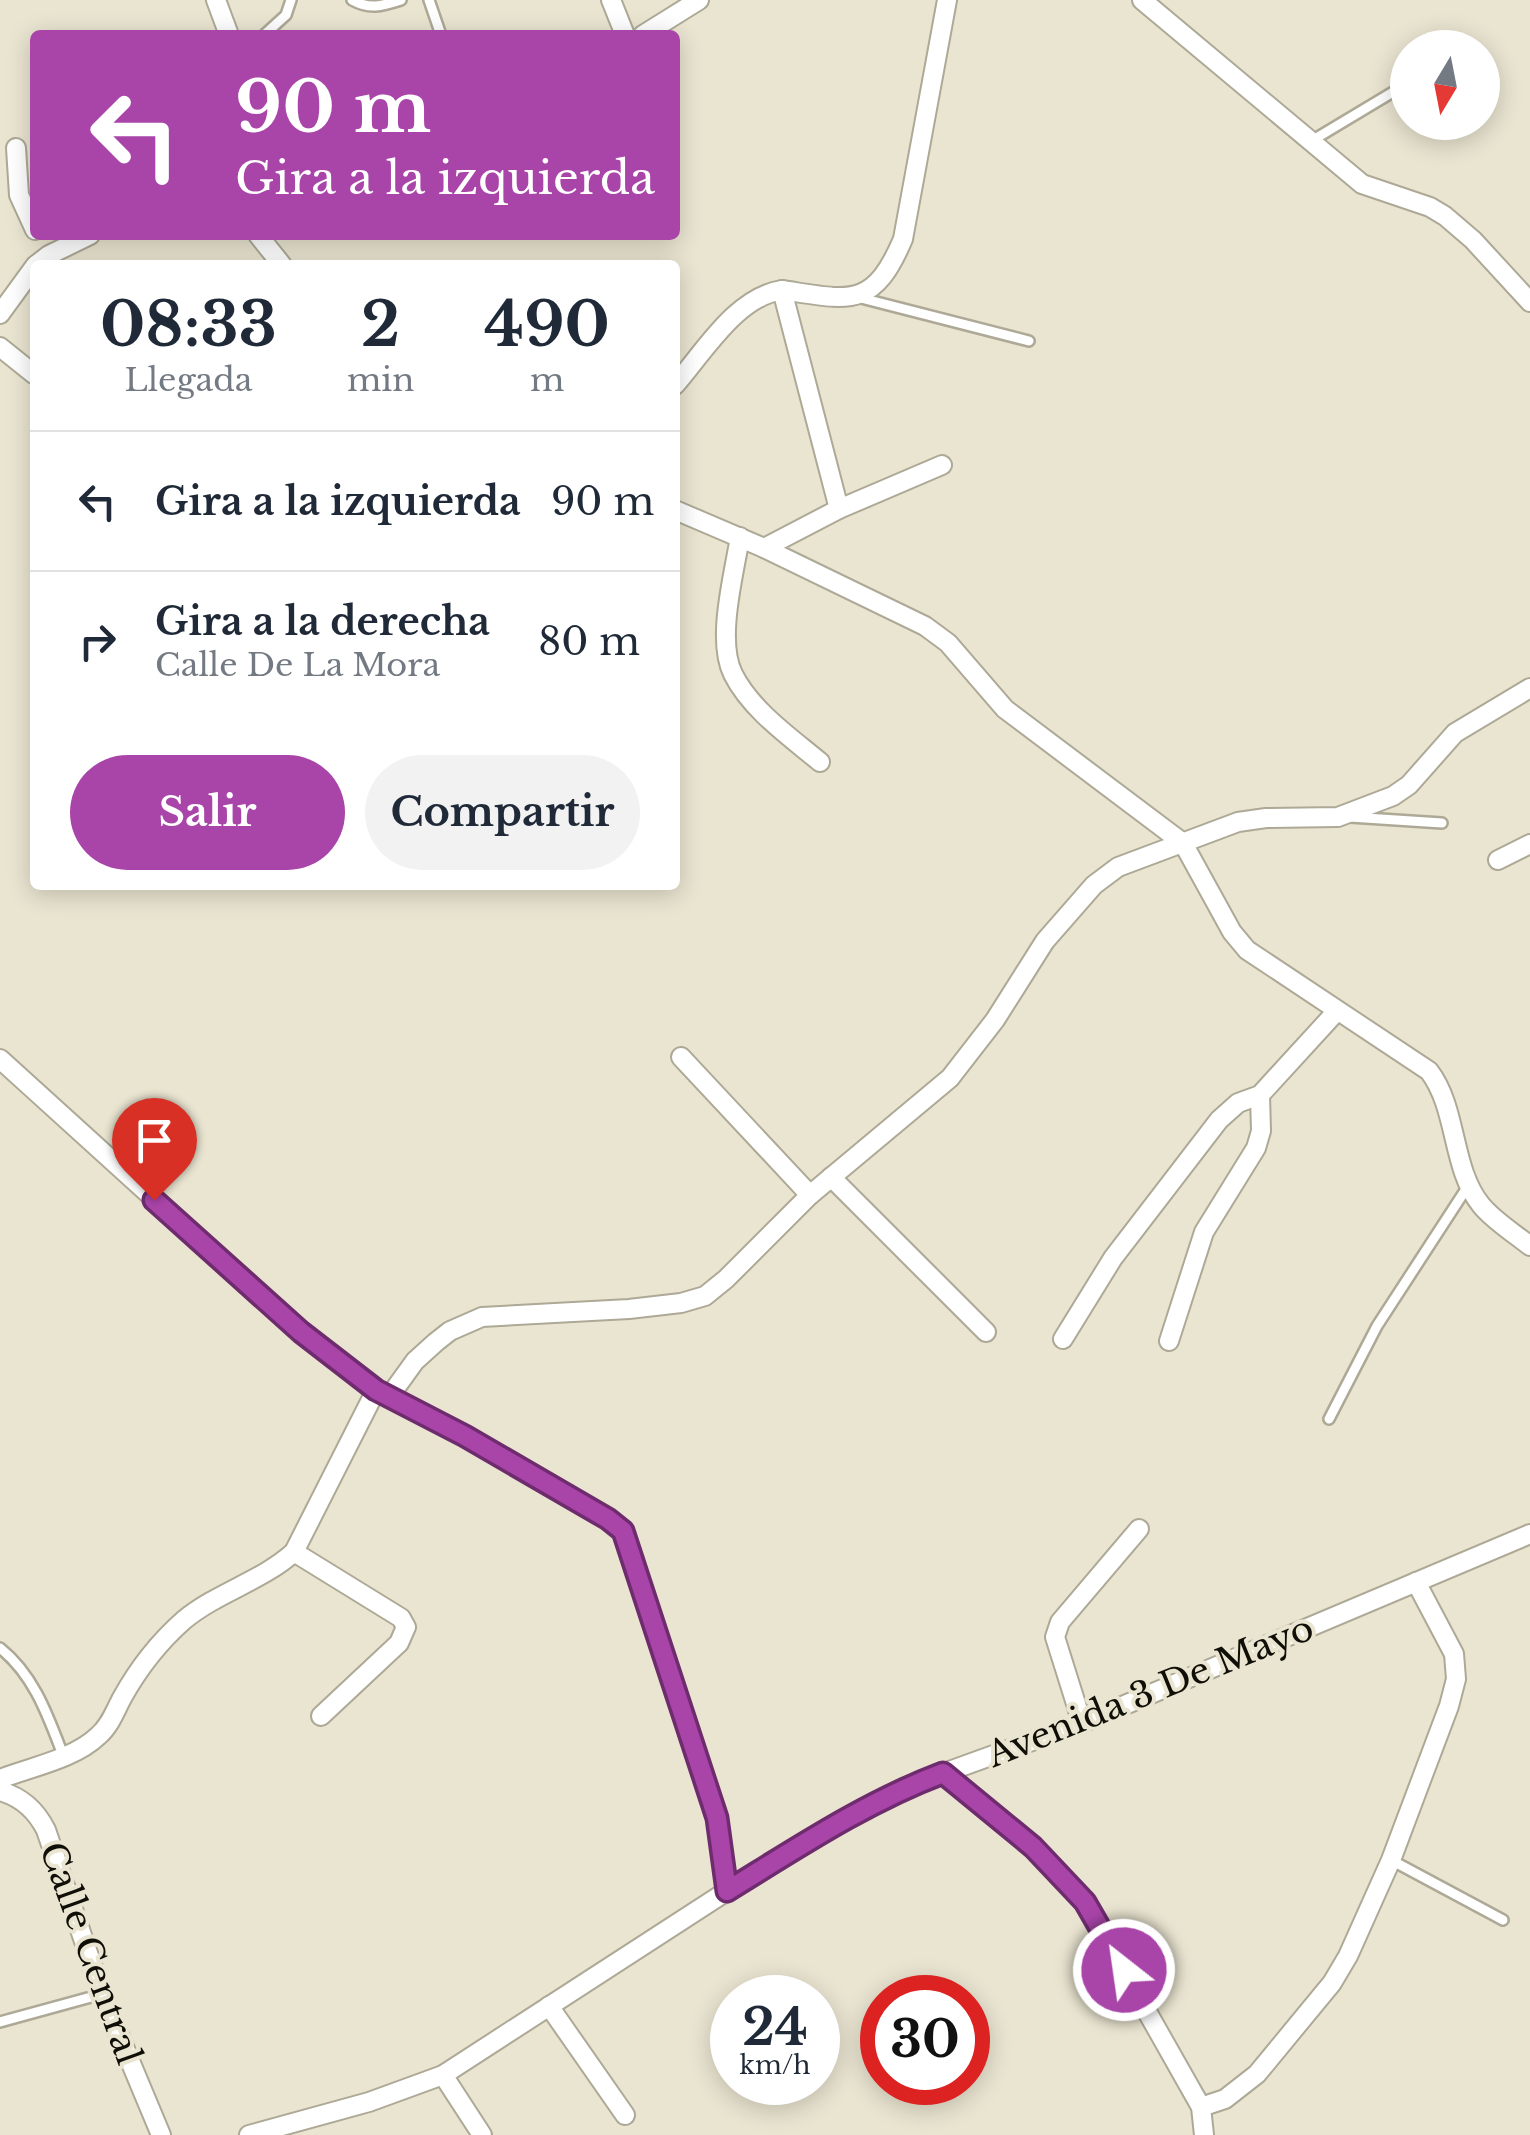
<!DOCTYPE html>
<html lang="es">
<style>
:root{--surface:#fff;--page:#f2f2f3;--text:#1f2937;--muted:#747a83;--line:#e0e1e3;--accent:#a944a9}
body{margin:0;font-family:"Libre Baskerville",serif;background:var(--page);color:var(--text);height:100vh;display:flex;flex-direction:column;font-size:38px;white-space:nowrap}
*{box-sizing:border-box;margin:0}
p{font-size:32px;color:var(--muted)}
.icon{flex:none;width:55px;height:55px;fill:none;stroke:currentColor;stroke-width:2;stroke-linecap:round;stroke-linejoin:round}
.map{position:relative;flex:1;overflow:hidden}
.drawer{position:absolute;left:30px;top:260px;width:650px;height:630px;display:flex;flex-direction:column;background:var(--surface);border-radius:10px;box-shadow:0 5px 25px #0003}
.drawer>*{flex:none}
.guide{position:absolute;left:30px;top:30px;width:650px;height:210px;border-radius:10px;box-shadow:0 5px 25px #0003;background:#a944a9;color:#fff;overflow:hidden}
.needle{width:65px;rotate:190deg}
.fabs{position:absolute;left:1390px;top:30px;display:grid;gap:20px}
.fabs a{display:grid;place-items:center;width:110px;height:110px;border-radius:50%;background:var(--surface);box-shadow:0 5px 25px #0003;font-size:50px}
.speed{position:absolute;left:710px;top:1975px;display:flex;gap:20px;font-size:50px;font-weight:700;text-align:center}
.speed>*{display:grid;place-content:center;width:130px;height:130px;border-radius:50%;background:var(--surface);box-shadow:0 5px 25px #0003;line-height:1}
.speed small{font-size:25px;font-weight:400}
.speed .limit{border:15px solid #d22;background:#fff;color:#111}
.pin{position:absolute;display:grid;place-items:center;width:85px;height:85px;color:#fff;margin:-102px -42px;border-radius:50% 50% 50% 0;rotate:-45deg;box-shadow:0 0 10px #0007}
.pin .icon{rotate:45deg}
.me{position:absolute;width:110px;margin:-55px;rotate:330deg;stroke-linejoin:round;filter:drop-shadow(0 0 8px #0008)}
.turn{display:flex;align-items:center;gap:35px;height:210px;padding:0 40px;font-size:45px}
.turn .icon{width:130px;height:130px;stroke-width:2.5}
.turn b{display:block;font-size:70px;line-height:85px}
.eta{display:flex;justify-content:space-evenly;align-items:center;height:170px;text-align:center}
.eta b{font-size:60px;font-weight:700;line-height:70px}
.cta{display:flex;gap:20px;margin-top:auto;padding:20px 40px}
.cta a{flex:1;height:115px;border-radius:60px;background:var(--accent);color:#fff;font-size:40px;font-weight:700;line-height:115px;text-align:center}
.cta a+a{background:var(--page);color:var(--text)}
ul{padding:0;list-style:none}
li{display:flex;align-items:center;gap:30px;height:140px;padding:0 40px;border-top:2px solid var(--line)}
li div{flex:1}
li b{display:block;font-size:38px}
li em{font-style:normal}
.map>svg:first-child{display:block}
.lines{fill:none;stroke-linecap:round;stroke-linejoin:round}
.service-casing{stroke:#ada996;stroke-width:14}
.minor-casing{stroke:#ada996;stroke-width:22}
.service{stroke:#fff;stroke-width:9}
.minor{stroke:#fff;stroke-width:18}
.route-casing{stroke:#6e2c6e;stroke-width:25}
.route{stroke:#a944a9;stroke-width:18}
.labels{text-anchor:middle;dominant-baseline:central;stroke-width:8;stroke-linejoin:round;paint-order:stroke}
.street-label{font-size:35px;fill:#0f0e07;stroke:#eae5d1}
</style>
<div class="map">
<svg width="1530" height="2135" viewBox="0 0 1530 2135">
<rect width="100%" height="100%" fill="#eae5d1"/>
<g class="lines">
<g class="service-casing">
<g id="service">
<path d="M352,0c18,10 30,6 49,0"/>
<polyline points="429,0 441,35"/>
<polyline points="264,35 286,15 291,0"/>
<polyline points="1313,140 1408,83"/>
<polyline points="857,297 1029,341"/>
<polyline points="1350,817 1442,823"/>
<polyline points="1329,1419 1377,1326 1468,1186"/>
<path d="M0,1648c34,27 48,68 63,107"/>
<polyline points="1391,1860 1503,1920"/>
<polyline points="0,2022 102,1994"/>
</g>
</g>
<g class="minor-casing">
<g id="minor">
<polyline points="216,0 229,35"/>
<polyline points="611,0 625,35"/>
<polyline points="1142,0 1362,184 1430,207 1445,216 1473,240 1530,302"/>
<polyline points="643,35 699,0"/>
<polyline points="16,148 19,195 35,230"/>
<polyline points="258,235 282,265"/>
<polyline points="36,265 49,255 90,235"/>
<path d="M782,290c67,10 91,20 121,-51l44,-239"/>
<polyline points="0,314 35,266"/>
<polyline points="0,347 35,375"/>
<path d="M675,385c29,-33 61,-88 107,-95l57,219"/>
<path d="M675,510l89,38 161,78 23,17 57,66 178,134 49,89 15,18 182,121c29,38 22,97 52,134 13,16 33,28 49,41"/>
<path d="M740,537c-6,37 -24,103 -7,137 18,36 57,63 87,88"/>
<polyline points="764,548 839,509 942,465"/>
<polyline points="1498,860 1530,844"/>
<polyline points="681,1057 810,1195"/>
<polyline points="0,1059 301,1332 376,1390 465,1436 608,1519 623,1531 717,1817 727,1891"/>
<polyline points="831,1177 986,1332"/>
<polyline points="1063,1339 1113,1258 1219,1120 1238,1103 1260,1095 1336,1012"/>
<polyline points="1169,1341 1204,1232 1256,1148 1261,1131 1260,1095"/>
<polyline points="389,1397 415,1361 436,1342 450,1331 482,1317 629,1309 681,1303 705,1296 726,1279 810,1195 950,1078 995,1020 1045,941 1094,885 1118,867 1238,822 1266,818 1338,817 1393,796 1409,785 1455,733 1530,688"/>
<polyline points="294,1552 401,1618 406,1627 399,1643 321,1716"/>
<polyline points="1082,1723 1055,1637 1060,1622 1139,1529"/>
<polyline points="943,1773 1033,1847 1085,1902 1201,2107 1204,2135"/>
<path d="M0,1779c31,-12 74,-20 98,-43 12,-10 17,-25 24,-38 16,-29 37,-56 62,-78 34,-28 78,-39 110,-68l82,-162"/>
<path d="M0,1791c22,6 36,19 46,39l56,164 59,141"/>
<polyline points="549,2006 625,2115"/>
<polyline points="443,2075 482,2135"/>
<polyline points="1201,2107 1225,2099 1257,2074 1332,1983 1348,1956 1391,1860 1449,1706 1456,1679 1454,1654 1416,1582"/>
<polyline points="249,2135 369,2102 443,2075 727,1891 841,1821 905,1787 1082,1723 1530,1534"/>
</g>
</g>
<use href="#service" class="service"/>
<use href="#minor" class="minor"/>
</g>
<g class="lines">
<g class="route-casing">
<path id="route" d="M154,1200l147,132 75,58 89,46 143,83 15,12 94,287 10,73c70,-43 139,-89 216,-118l90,74 52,55 39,68"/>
</g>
<use href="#route" class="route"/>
</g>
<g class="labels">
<g class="street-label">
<text transform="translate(1150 1691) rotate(-22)">Avenida 3 De Mayo</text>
<text transform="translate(91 1953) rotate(70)">Calle Central</text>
</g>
</g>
</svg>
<div class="fabs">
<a><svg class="needle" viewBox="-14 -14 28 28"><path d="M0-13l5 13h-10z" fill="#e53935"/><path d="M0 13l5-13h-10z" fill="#747a83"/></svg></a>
</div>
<div class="speed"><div>24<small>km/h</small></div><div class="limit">30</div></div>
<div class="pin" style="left:154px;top:1200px;background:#d93025"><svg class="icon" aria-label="arrive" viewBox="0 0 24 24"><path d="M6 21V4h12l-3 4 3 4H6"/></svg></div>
<svg class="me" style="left:1124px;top:1970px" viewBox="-20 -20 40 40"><circle r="17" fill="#a944a9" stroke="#fff" stroke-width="3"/><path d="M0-11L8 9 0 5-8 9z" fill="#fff"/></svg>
<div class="guide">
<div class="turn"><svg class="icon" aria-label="left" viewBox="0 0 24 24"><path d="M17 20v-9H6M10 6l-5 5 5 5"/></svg><div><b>90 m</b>Gira a la izquierda</div></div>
</div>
<section class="drawer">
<div class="eta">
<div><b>08:33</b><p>Llegada</p></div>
<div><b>2</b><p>min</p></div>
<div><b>490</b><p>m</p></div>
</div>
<ul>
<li><svg class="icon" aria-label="left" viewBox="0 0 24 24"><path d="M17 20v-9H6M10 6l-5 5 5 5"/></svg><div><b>Gira a la izquierda</b></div><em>90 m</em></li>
<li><svg class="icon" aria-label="right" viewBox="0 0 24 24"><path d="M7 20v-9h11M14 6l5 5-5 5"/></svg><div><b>Gira a la derecha</b><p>Calle De La Mora</p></div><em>80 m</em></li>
</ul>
<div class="cta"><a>Salir</a><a>Compartir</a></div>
</section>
</div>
